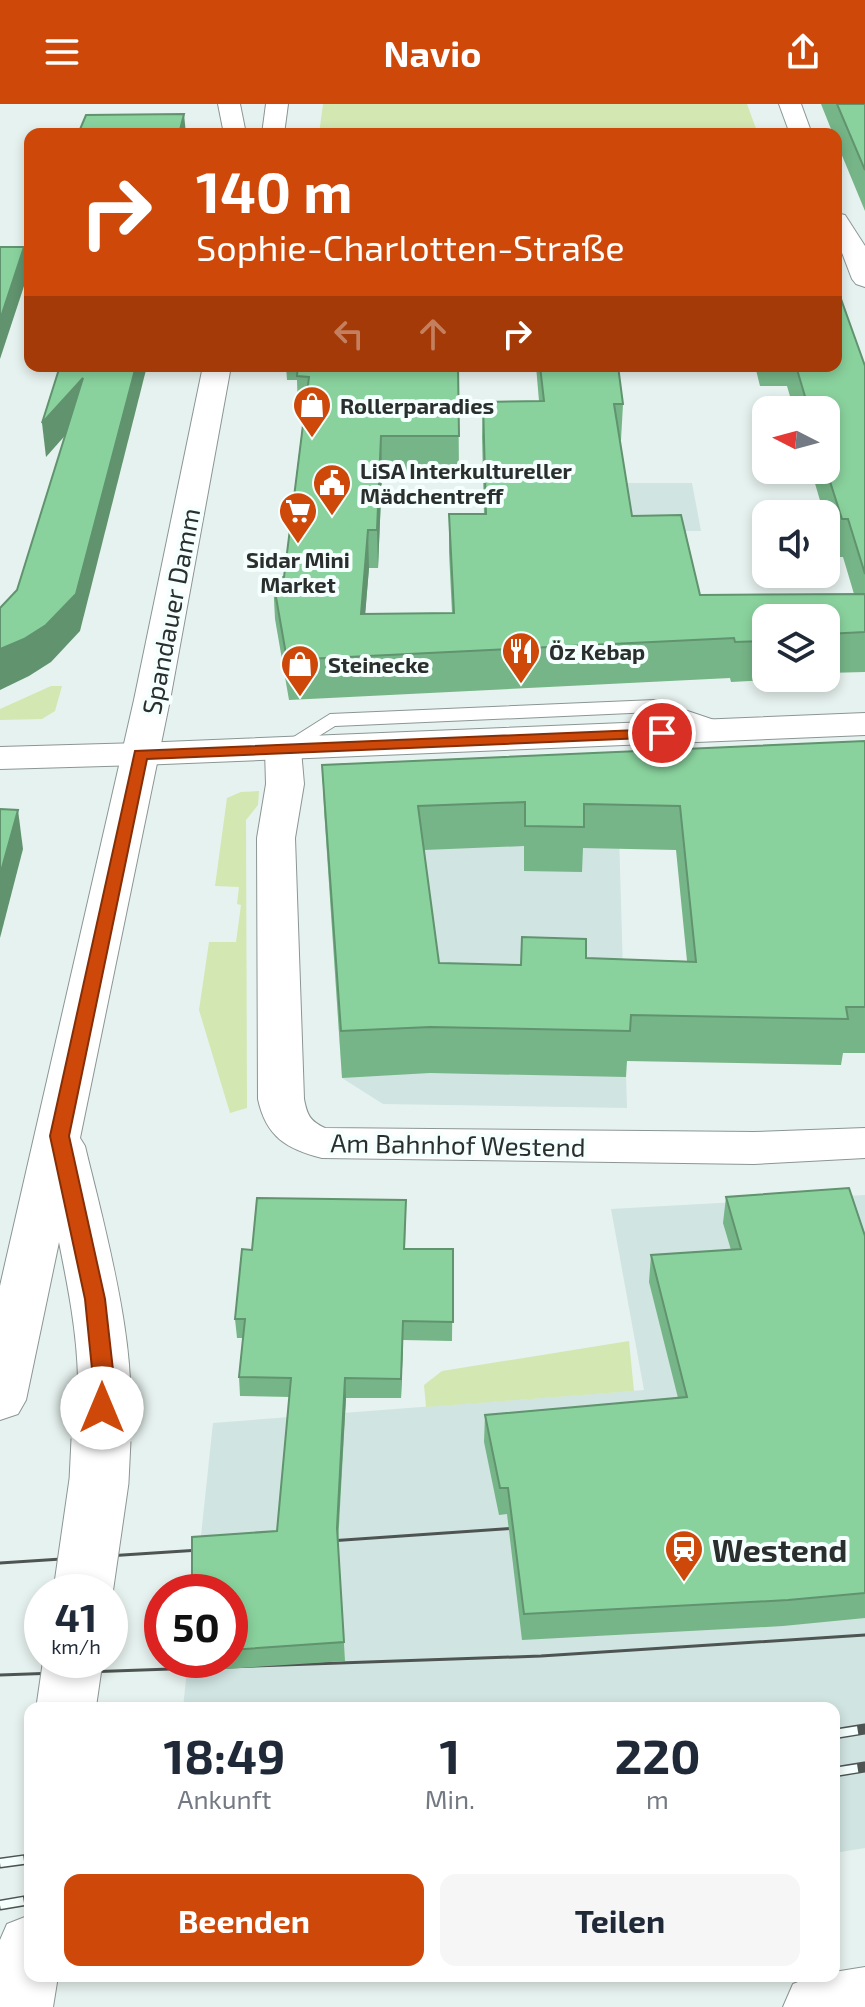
<!DOCTYPE html>
<html lang="de">
<meta charset="utf-8">
<style>
:root{--surface:#fff;--page:#f6f6f7;--text:#1f2937;--muted:#747a83;--accent:#ce4909}
body{margin:0;font-family:"Exo 2",sans-serif;background:var(--page);color:var(--text);height:100vh;display:flex;flex-direction:column;font-size:30px;white-space:nowrap}
*{box-sizing:border-box;margin:0}
p{font-size:26px;color:var(--muted)}
.icon{flex:none;width:44px;height:44px;fill:none;stroke:currentColor;stroke-width:2;stroke-linecap:round;stroke-linejoin:round}
.map{position:relative;flex:1;overflow:hidden}
.details{position:absolute;left:24px;top:1598px;width:816px;height:280px;display:flex;flex-direction:column;background:var(--surface);border-radius:16px;box-shadow:0 4px 12px #0003}
.details>*{flex:none}
.hud{position:absolute;left:24px;top:24px;width:818px;height:244px;border-radius:16px;box-shadow:0 4px 12px #0003;background:#ce4909;color:#fff;overflow:hidden}
.needle{width:52px;rotate:276deg}
.buttons{position:absolute;left:752px;top:292px;display:grid;gap:16px}
.buttons a{display:grid;place-items:center;width:88px;height:88px;border-radius:16px;background:var(--surface);box-shadow:0 4px 12px #0003;font-size:40px}
.speed{position:absolute;left:24px;top:1470px;display:flex;gap:16px;font-size:40px;font-weight:700;text-align:center}
.speed>*{display:grid;place-content:center;width:104px;height:104px;border-radius:50%;background:var(--surface);box-shadow:0 4px 12px #0003;line-height:1}
.speed small{font-size:20px;font-weight:400}
.speed .limit{border:12px solid #d22;background:#fff;color:#111}
.pin{position:absolute;display:grid;place-items:center;width:68px;height:68px;color:#fff;margin:-34px;border:4px solid #fff;border-radius:50%;box-shadow:0 2px 8px #0007}
.me{position:absolute;width:88px;margin:-44px;rotate:0deg;stroke-linejoin:round;filter:drop-shadow(0 0 6px #0008)}
.turn{display:flex;align-items:center;gap:28px;height:168px;padding:0 40px;font-size:36px}
.turn .icon{width:104px;height:104px;stroke-width:2.5}
.turn b{display:block;font-size:56px;line-height:68px}
.lanes{display:flex;align-items:center;height:76px;padding:0 40px;background:#0003;justify-content:center;gap:40px;direction:ltr}
.lanes .off{opacity:.35}
.eta{display:flex;justify-content:space-evenly;align-items:center;height:136px;text-align:center}
.eta b{font-size:48px;font-weight:700;line-height:56px}
.primary-button{display:flex;gap:16px;margin-top:auto;padding:16px 40px}
.primary-button a{flex:1;height:92px;border-radius:16px;background:var(--accent);color:#fff;font-size:32px;font-weight:700;line-height:92px;text-align:center}
.primary-button a+a{background:var(--page);color:var(--text)}
header{display:flex;justify-content:space-between;align-items:center;height:104px;padding:0 40px;background:var(--accent);color:#fff;font-size:36px;font-weight:700}
.map>svg:first-child{display:block}
.built{fill:#d0e4e1}
.green{fill:#d3e7b2}
.lines{fill:none;stroke-linecap:round;stroke-linejoin:round}
.service-casing{stroke:#8b9694;stroke-width:2}
.minor-casing{stroke:#8b9694;stroke-width:2}
.tertiary-casing{stroke:#8b9694;stroke-width:2}
.secondary-casing{stroke:#8b9694;stroke-width:2}
.motorway-casing{stroke:#8b9694;stroke-width:2}
.service{fill:#fff;fill-rule:evenodd}
.minor{fill:#fff;fill-rule:evenodd}
.tertiary{fill:#fff;fill-rule:evenodd}
.secondary{fill:#fff;fill-rule:evenodd}
.motorway{fill:#fff;fill-rule:evenodd}
.tram{stroke:#4e5452;stroke-width:3}
.rail-casing{stroke:#4e5452;stroke-width:11}
.rail{stroke:#f5fffd;stroke-width:8;stroke-dasharray:24;stroke-linecap:butt}
.secondary-bridge-far1-casing{stroke:#8b9694;stroke-width:49;stroke-linecap:butt}
.secondary-bridge-casing{stroke:#8b9694;stroke-width:61;stroke-linecap:butt}
.secondary-bridge-far1{stroke:#fff;stroke-width:47}
.secondary-bridge{stroke:#fff;stroke-width:59}
.wall{fill:#76b587;fill-rule:evenodd}
.shaded-wall{fill:#60936e}
.building{fill:#89d29d;stroke:#60936e;stroke-width:2;fill-rule:evenodd}
.route{fill:#ce4909;stroke:#862f06;stroke-width:2}
.labels{text-anchor:middle;dominant-baseline:central;stroke-width:8;stroke-linejoin:round;paint-order:stroke}
.far-poi-label{font-size:22px;font-weight:bold;fill:#2a2e2d;stroke:#f5fffd;text-anchor:start}
.street-label{font-size:26px;fill:#2a2e2d;stroke:#f5fffd}
.near-poi-label{font-size:32px;font-weight:bold;fill:#2a2e2d;stroke:#f5fffd;text-anchor:start}
</style>
<header><svg class="icon" aria-label="menu" viewBox="0 0 24 24"><path d="M4 6h16M4 12h16M4 18h16"/></svg>Navio<svg class="icon" aria-label="share" viewBox="0 0 24 24"><path d="M12 15V3M7 8l5-5 5 5M5 13v7h14v-7"/></svg></header>
<div class="map">
<svg width="865" height="1903" viewBox="0 0 865 1903">
<rect width="100%" height="100%" fill="#e6f2ef"/>
<g class="built">
<polygon points="541,379 692,379 701,427 545,427"/>
<polygon points="614,692 619,731 627,1004 383,1000 342,974 324,705"/>
<polygon points="865,1091 865,1744 834,1749 834,1604 183,1604 188,1556 230,1556 230,1488 195,1488 213,1319 644,1286 611,1105"/>
</g>
<g class="green">
<polygon points="323,0 747,0 758,30 319,30"/>
<polygon points="51,582 62,582 55,607 42,615 0,616 0,605"/>
<polygon points="259,687 258,701 246,716 247,1004 230,1009 199,906 209,838 236,838 241,801 237,800 239,783 215,782 227,694 241,688"/>
<polygon points="629,1237 634,1287 426,1303 424,1281 442,1267"/>
</g>
<g class="lines">
<g class="service-casing">
<polygon id="service" points="655,596 732,622 735,626 725,632 653,608 335,622 290,650 283,652 273,646 330,610"/>
</g>
<g class="minor-casing">
<g id="minor">
<polygon points="779,0 801,0 812,30 790,30"/>
<polygon points="836,109 845,111 865,142 865,183 856,180 852,175 836,133"/>
<path d="M283,635l13,3 5,8 3,34 -9,54 9,261c3,16 6,22 21,29l429,4 111,-4v30l-111,6 -432,-6c-35,-9 -56,-21 -64,-59l-1,-261 9,-54 -1,-34 5,-8z"/>
<polygon points="140,639 153,642 158,650 153,658 140,661 0,665 0,643"/>
</g>
</g>
<g class="tertiary-casing">
<polygon id="tertiary" points="865,609 865,631 140,661 127,658 122,650 127,642 140,639"/>
</g>
<g class="secondary-casing">
<g id="secondary">
<polygon points="218,0 240,0 246,30 224,30"/>
<polygon points="266,0 288,0 284,30 262,30"/>
<path d="M203,262h28l-61,334 -90,438 5,8c16,68 67,246 35,305l-19,6 -19,-6c-12,-23 -3,-47 -4,-73 -1,-46 -10,-91 -19,-136l-33,158 -8,14 -18,6v-134l134,-586z"/>
<polygon points="30,1811 30,1872 58,1872 53,1903 0,1903 0,1836 7,1820"/>
</g>
</g>
<g class="motorway-casing">
<polygon id="motorway" points="865,1863 865,1903 783,1903 793,1880 813,1872 834,1872 834,1868"/>
</g>
<use href="#service" class="service"/>
<use href="#minor" class="minor"/>
<use href="#tertiary" class="tertiary"/>
<use href="#secondary" class="secondary"/>
<use href="#motorway" class="motorway"/>
<g class="tram">
<polyline points="315,1438 530,1423"/>
<polyline points="0,1459 215,1445"/>
<polyline points="0,1571 541,1552 865,1531"/>
</g>
<g class="rail-casing">
<g id="rail">
<polyline points="834,1630 865,1625"/>
<polyline points="834,1668 865,1663"/>
<polyline points="0,1759 30,1755"/>
<polyline points="0,1801 30,1796"/>
</g>
</g>
<use href="#rail" class="rail"/>
<g class="secondary-bridge-far1-casing">
<polyline id="secondary-bridge-far1" points="101,1338 101,1333"/>
</g>
<g class="secondary-bridge-casing">
<g id="secondary-bridge">
<polyline points="83,1488 99,1377 101,1336"/>
<polyline points="66,1604 73,1556"/>
</g>
</g>
<use href="#secondary-bridge-far1" class="secondary-bridge-far1"/>
<use href="#secondary-bridge" class="secondary-bridge"/>
</g>
<g class="wall">
<polygon points="821,0 865,0 865,107 836,37 836,30 833,30"/>
<polygon points="286,262 458,262 459,369 382,369 378,464 369,464 365,510 452,509 449,448 449,410 484,410 482,333 483,298 539,297 536,262 618,262 623,300 621,336 620,336 632,412 700,491 854,490 843,453 837,453 826,418 826,410 824,410 811,366 826,366 826,306 794,306 787,282 760,282 755,262 865,262 865,568 826,569 826,514 766,514 766,574 772,574 771,576 731,578 730,574 289,596 275,515 273,476 284,473 304,308 298,308 297,276 287,276"/>
<path d="M865,637v312h-22l-2,12 -214,-4 -1,16 -196,-4 -88,5 -18,-269 -2,-44zM524,742v25l58,1 1,-24 93,2 11,111 -101,-3 -65,7 -82,-2 -15,-113z"/>
<polygon points="726,1093 865,1132 865,1514 783,1522 522,1536 507,1410 499,1411 484,1338 485,1311 678,1294 649,1178 651,1151 731,1146 723,1119"/>
<polygon points="406,1096 405,1145 453,1145 452,1237 403,1236 401,1294 346,1294 338,1440 345,1557 194,1567 193,1556 230,1556 230,1488 277,1427 290,1293 240,1292 239,1273 243,1234 237,1234 235,1215 252,1146"/>
</g>
<g class="shaded-wall">
<polygon points="184,10 186,30 179,30"/>
<polygon points="24,143 28,170 0,255 0,216"/>
<polygon points="136,262 147,262 80,527 51,558 29,572 0,586 0,545"/>
<polygon points="83,274 86,308 46,353 42,319"/>
<polygon points="381,332 382,369 378,464 377,426"/>
<polygon points="368,426 369,464 362,549 361,510"/>
<polygon points="18,706 23,745 0,834 0,771"/>
<polygon points="403,1217 403,1236 401,1294 401,1275"/>
<polygon points="345,1274 346,1294 337,1443 337,1424"/>
</g>
<g class="building">
<polygon points="837,0 865,0 865,66"/>
<polygon points="184,10 179,30 78,30 86,11"/>
<polygon points="0,143 24,143 0,216"/>
<polygon points="836,181 865,262 865,470 848,415 842,415 826,365 826,306 809,306 796,262 836,262"/>
<polygon points="60,262 136,262 76,490 46,521 24,535 0,545 0,504 17,486 83,274 42,319"/>
<polygon points="298,262 458,262 459,332 381,332 377,426 368,426 361,510 454,509 449,410 486,410 483,298 544,297 540,262 618,262 623,300 614,300 632,412 681,411 700,491 865,490 865,528 826,530 826,514 766,514 766,537 735,538 734,534 287,556 273,476 284,473 309,273 297,272"/>
<path d="M865,637v266h-19l2,12 -217,-4 -1,16 -200,-4 -89,4 -19,-266zM525,698v24l59,1v-23l96,2 16,156 -110,-4v-19l-64,-2 -1,28 -82,-2 -21,-157z"/>
<polygon points="0,705 18,706 0,771"/>
<polygon points="849,1084 865,1132 865,1489 788,1496 524,1510 508,1384 500,1384 485,1311 687,1293 651,1151 741,1145 726,1093"/>
<polygon points="257,1094 406,1096 404,1145 453,1145 453,1218 403,1217 401,1275 345,1274 337,1424 344,1538 230,1546 230,1488 192,1488 192,1433 277,1427 291,1274 239,1273 245,1215 235,1215 242,1145 252,1146"/>
</g>
<polygon class="route" points="662,625 668,626 668,633 147,655 69,1032 105,1195 114,1275 113,1304 110,1310 102,1312 95,1310 92,1304 93,1275 85,1195 50,1032 135,647"/>
<defs>
<g id="shop-pin" transform="scale(2)"><path d="M0 17L-7.5 6A9.5 9.5 0 1 1 7.5 6Z" fill="#ce4909" stroke="#f5fffd"/><path d="M-5-2.5h2.3a2.7 3.5 0 0 1 5.4 0H5L5.5 6h-11ZM-1.5-2.5h3a1.5 2.3 0 0 0-3 0Z" fill="#fff"/></g>
<g id="civic-pin" transform="scale(2)"><path d="M0 17L-7.5 6A9.5 9.5 0 1 1 7.5 6Z" fill="#ce4909" stroke="#f5fffd"/><path d="M-.6-6.5H3V-4.5H.6V-3L4-1V1h2V6H-6V1h2V-1L-.6-3ZM-1.2 2.5V6h2.4V2.5Z" fill="#fff"/></g>
<g id="supermarket-pin" transform="scale(2)"><path d="M0 17L-7.5 6A9.5 9.5 0 1 1 7.5 6Z" fill="#ce4909" stroke="#f5fffd"/><path d="M-6-5.5h2.5l.6 2H6L4.5 2H-2.5L-4.4-4H-6ZM-1.5 3.2a1.3 1.3 0 1 0 .1 0ZM3 3.2a1.3 1.3 0 1 0 .1 0Z" fill="#fff"/></g>
<g id="restaurant-pin" transform="scale(2)"><path d="M0 17L-7.5 6A9.5 9.5 0 1 1 7.5 6Z" fill="#ce4909" stroke="#f5fffd"/><path d="M-5-6h1v4h1v-4h1v4h1v-4h1v5L-1.5 .5V6h-2V.5L-5-1ZM5-6V6H3V1.5H1.5Q1.5-4 5-6Z" fill="#fff"/></g>
<g id="station-pin" transform="scale(2)"><path d="M0 17L-7.5 6A9.5 9.5 0 1 1 7.5 6Z" fill="#ce4909" stroke="#f5fffd"/><path d="M-3-6H3Q5-6 5-4V2Q5 4 3 4L4.5 6H3L1.5 4h-3L-3 6H-4.5L-3 4Q-5 4-5 2V-4Q-5-6-3-6ZM-3.5-4v3h7v-3ZM-3.5 1v1.5H-2V1ZM2 1v1.5H3.5V1Z" fill="#fff"/></g>
</defs>
<g fill-rule="evenodd">
<use href="#shop-pin" x="312" y="301"/>
<use href="#civic-pin" x="332" y="379"/>
<use href="#supermarket-pin" x="298" y="407"/>
<use href="#restaurant-pin" x="521" y="547"/>
<use href="#shop-pin" x="300" y="560"/>
<use href="#station-pin" x="684" y="1445"/>
</g>
<g class="labels">
<g class="far-poi-label">
<text x="340" y="301">Rollerparadies</text>
<text x="360" y="366">LiSA Interkultureller<tspan x="360" dy="25">Mädchentreff</tspan></text>
<text x="298" y="455" text-anchor="middle">Sidar Mini<tspan x="298" dy="25">Market</tspan></text>
<text x="549" y="547">Öz Kebap</text>
<text x="328" y="560">Steinecke</text>
</g>
<g class="street-label">
<text transform="translate(170 507) rotate(-79)">Spandauer Damm</text>
<text transform="translate(458 1040) rotate(1)">Am Bahnhof Westend</text>
</g>
<g class="near-poi-label">
<text x="712" y="1445">Westend</text>
</g>
</g>
</svg>
<div class="buttons">
<a><svg class="needle" viewBox="-14 -14 28 28"><path d="M0-13l5 13h-10z" fill="#e53935"/><path d="M0 13l5-13h-10z" fill="#747a83"/></svg></a>
<a><svg class="icon" aria-label="sound" viewBox="0 0 24 24"><path d="M4 9h4l5-4v14l-5-4H4zM17 9q2 3 0 6"/></svg></a>
<a><svg class="icon" aria-label="layers" viewBox="0 0 24 24"><path d="M12 4l9 5-9 5-9-5zM3 14l9 5 9-5"/></svg></a>
</div>
<div class="speed"><div>41<small>km/h</small></div><div class="limit">50</div></div>
<div class="pin" style="left:662px;top:629px;background:#d93025"><svg class="icon" aria-label="arrive" viewBox="0 0 24 24"><path d="M6 21V4h12l-3 4 3 4H6"/></svg></div>
<svg class="me" style="left:102px;top:1304px" viewBox="-20 -20 40 40"><circle r="19" fill="#fff"/><path d="M0-13L10 11 0 6-10 11z" fill="#ce4909"/></svg>
<div class="hud">
<div class="turn"><svg class="icon" aria-label="right" viewBox="0 0 24 24"><path d="M7 20v-9h11M14 6l5 5-5 5"/></svg><div><b>140 m</b>Sophie-Charlotten-Straße</div></div>
<div class="lanes"><svg class="icon off" aria-label="left" viewBox="0 0 24 24"><path d="M17 20v-9H6M10 6l-5 5 5 5"/></svg><svg class="icon off" aria-label="ahead" viewBox="0 0 24 24"><path d="M12 20V5M6 11l6-6 6 6"/></svg><svg class="icon" aria-label="right" viewBox="0 0 24 24"><path d="M7 20v-9h11M14 6l5 5-5 5"/></svg></div>
</div>
<section class="details">
<div class="eta">
<div><b>18:49</b><p>Ankunft</p></div>
<div><b>1</b><p>Min.</p></div>
<div><b>220</b><p>m</p></div>
</div>
<div class="primary-button"><a>Beenden</a><a>Teilen</a></div>
</section>
</div>
